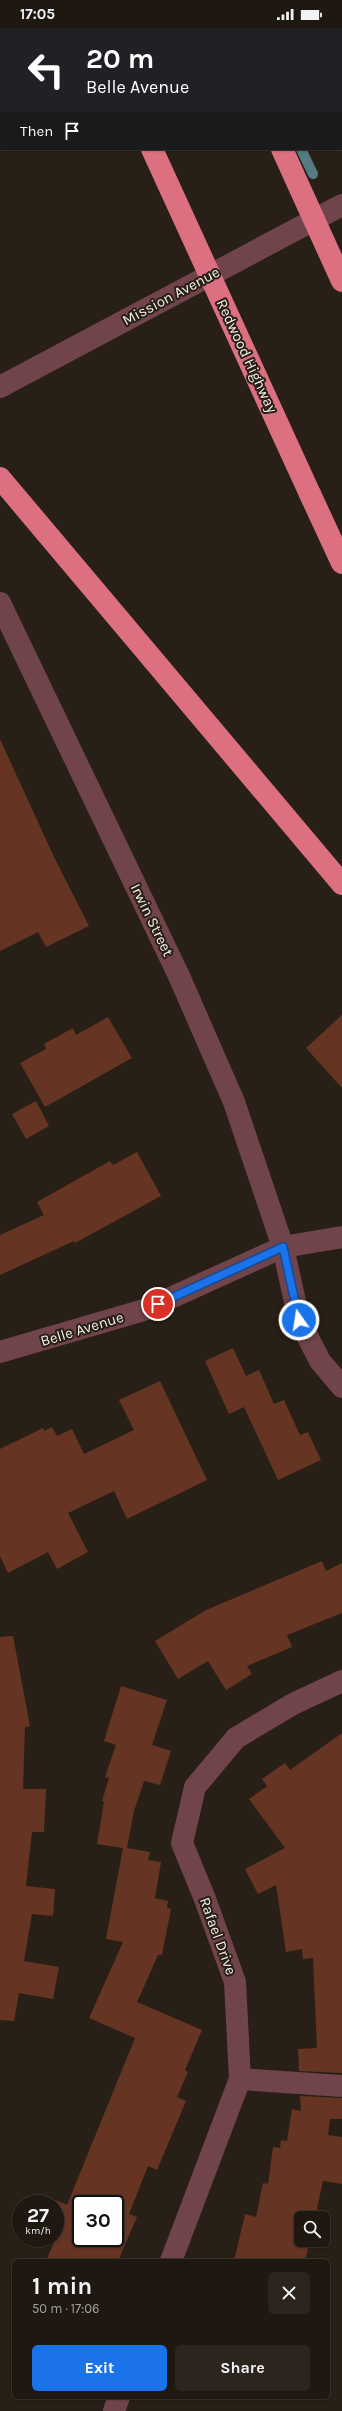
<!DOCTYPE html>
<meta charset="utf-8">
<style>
:root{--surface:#1e1810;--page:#2b251e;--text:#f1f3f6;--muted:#a1a09f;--line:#3c3730;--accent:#1a73e8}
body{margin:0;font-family:Karla,sans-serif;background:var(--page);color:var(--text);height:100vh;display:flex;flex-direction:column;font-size:15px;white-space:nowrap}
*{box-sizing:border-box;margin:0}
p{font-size:13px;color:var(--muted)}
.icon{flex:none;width:22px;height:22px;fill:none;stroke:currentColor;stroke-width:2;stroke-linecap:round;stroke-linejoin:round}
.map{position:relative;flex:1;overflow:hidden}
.drawer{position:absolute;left:12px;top:2231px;width:318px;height:140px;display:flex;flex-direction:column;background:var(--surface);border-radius:6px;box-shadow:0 1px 3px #0004,0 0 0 1px var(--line)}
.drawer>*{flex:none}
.hud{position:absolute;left:0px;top:0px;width:342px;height:122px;box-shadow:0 1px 3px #0004,0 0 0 1px var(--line);background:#202124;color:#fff;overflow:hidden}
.tools{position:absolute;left:294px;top:2183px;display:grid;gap:8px}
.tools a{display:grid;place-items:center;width:36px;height:36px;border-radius:6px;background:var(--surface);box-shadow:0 1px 3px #0004,0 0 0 1px var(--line);font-size:20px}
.speed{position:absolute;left:12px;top:2167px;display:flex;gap:8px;font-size:20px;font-weight:700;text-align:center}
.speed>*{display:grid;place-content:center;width:52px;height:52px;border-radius:50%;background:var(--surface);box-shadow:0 1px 3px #0004,0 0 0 1px var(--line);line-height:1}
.speed small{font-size:10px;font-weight:400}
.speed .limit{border:2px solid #111;border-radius:6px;background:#fff;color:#111}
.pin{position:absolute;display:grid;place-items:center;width:34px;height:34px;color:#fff;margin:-17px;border:2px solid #fff;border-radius:50%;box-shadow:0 1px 4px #0007}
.me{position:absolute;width:44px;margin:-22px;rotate:347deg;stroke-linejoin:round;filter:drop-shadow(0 0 3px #0008)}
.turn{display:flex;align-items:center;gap:14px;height:84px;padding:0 20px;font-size:18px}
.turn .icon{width:52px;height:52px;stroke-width:2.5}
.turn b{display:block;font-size:28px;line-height:34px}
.then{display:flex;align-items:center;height:38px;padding:0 20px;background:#0003;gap:8px;font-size:15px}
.round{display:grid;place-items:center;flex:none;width:42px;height:42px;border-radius:6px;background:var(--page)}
.headline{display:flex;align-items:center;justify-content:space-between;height:68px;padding:0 20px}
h1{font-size:24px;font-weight:700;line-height:30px}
.primary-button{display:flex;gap:8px;margin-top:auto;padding:8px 20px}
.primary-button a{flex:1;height:46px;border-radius:6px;background:var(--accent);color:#fff;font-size:16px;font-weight:700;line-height:46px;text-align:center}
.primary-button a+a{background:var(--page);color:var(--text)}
.status{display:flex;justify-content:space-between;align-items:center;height:28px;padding:0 20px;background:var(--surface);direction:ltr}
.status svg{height:11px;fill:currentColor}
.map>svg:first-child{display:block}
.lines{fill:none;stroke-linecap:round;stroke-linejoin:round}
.stream{stroke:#547c81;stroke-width:10}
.building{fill:#653423;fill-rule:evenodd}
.minor{stroke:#70444a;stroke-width:22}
.major{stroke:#bd6471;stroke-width:22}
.highway{stroke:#dc7080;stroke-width:22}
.highway-bridge{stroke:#dc7080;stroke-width:22}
.route-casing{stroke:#114b97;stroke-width:10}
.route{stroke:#1a73e8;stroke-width:7}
.labels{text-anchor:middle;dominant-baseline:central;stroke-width:4;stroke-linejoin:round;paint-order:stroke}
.street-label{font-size:15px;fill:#f4eee7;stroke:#282016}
</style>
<div class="status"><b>17:05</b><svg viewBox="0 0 49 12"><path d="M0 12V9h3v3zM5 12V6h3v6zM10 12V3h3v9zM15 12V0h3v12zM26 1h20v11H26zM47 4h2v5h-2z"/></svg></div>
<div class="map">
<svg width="342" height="2383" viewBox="0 0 342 2383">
<rect width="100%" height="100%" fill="#282016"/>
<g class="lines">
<g class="stream">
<polyline points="247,0 247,1"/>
<polyline points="301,121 313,146"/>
</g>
</g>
<g class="building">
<polygon points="0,711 54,829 89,898 46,919 38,904 0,923"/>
<polygon points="342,987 342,1060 306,1020"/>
<polygon points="108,989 132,1030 45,1079 20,1035 46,1021 44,1016 73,1000 76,1007"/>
<polygon points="36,1073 49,1098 26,1111 12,1086"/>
<polygon points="137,1124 161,1168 75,1215 74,1213 0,1247 0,1207 44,1187 37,1174 110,1133 113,1137"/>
<polygon points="233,1320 246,1348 259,1342 274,1376 284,1372 300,1407 308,1404 321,1432 278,1452 244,1379 229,1386 205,1333"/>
<polygon points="160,1353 207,1452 127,1491 114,1463 68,1485 88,1524 57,1541 48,1524 8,1545 0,1528 0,1421 43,1400 44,1403 52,1399 57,1408 72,1401 84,1426 134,1402 119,1372"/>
<polygon points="322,1533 326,1543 342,1535 342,1585 287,1607 292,1619 247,1638 252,1646 226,1662 208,1633 178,1651 155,1613 206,1582"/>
<polygon points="13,1608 30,1698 25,1699 23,1761 46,1761 44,1804 32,1804 26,1858 55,1861 53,1888 32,1886 24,1933 59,1939 53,1971 19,1965 14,1993 0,1992 0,1609"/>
<path d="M121,1658l46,14 -15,45 19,6 -11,34 -16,-4 -10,30 -7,37 23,4 -2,8 13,2 -6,36 13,3 -1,7 4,1 -9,46h-4l-21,47 65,28 -17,40 3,2 -11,25 9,4 -29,69 -9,-4 -19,48 8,3 -19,44h-72l9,-21v-40l12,5 68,-167 -46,-20 34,-76 -17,-3 17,-91 -26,-4 7,-42 -2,-1 7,-23 -4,-1 11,-32 -12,-4zM81,2176h34v34h-34z"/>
<polygon points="342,1705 342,2045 299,2043 298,2021 317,2020 313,1930 303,1931 302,1921 286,1924 276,1857 258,1866 245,1841 285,1820 249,1771 267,1758 262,1751 285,1735 290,1742"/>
<polygon points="300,2068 342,2070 342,2091 330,2091 328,2107 342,2109 342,2156 323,2153 315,2190 301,2190 301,2212 310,2212 305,2233 234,2233 245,2186 256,2189 263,2155 268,2156 273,2119 280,2120 281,2112 287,2113 292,2081 301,2083"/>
</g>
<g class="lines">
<g class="minor">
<polyline points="0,359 342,177"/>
<polyline points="0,575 179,948 234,1074 283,1219 299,1292 320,1333 342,1359"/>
<polyline points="0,1324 144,1282 283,1219 342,1209"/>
<polyline points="240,2051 342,2058"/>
<polyline points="171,2233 240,2051 235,1954 205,1871 182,1815 195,1759 236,1710 293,1676 342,1653"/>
<polyline points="114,2383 119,2369"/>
</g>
<g class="major">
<polyline points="332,0 332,1"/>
<polyline points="341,21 342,23"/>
</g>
<g class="highway">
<polyline points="97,0 97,1"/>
<polyline points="227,0 228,1"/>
<polyline points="0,450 342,856"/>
<polyline points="310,466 342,535"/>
</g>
<g class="highway-bridge">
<polyline points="152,121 310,466"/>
<polyline points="282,121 342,253"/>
</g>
</g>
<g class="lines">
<g class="route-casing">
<polyline id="route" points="158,1276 283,1219 299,1292"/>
</g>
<use href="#route" class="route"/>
</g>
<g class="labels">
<g class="street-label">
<text transform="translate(171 268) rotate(-28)">Mission Avenue</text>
<text transform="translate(247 328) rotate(65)">Redwood Highway</text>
<text transform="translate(152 892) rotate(64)">Irwin Street</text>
<text transform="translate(82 1301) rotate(-17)">Belle Avenue</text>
<text transform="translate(218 1908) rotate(70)">Rafael Drive</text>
</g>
</g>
</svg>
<div class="tools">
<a><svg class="icon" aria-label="search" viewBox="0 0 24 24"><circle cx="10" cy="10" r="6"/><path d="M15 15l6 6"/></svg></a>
</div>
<div class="speed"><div>27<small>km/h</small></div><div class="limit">30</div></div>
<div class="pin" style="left:158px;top:1276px;background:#d93025"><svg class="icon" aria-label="arrive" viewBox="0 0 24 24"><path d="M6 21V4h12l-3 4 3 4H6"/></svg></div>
<svg class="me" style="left:299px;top:1292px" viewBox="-20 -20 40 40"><circle r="17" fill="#1a73e8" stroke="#fff" stroke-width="3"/><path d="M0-11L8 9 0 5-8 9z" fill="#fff"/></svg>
<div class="hud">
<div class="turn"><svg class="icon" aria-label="left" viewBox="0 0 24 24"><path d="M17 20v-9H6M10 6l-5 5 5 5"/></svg><div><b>20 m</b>Belle Avenue</div></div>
<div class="then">Then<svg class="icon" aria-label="arrive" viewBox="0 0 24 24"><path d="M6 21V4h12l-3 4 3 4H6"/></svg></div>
</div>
<section class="drawer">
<div class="headline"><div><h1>1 min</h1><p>50 m · 17:06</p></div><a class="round"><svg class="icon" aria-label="close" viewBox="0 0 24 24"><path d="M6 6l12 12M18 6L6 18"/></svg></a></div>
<div class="primary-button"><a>Exit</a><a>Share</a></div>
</section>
</div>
